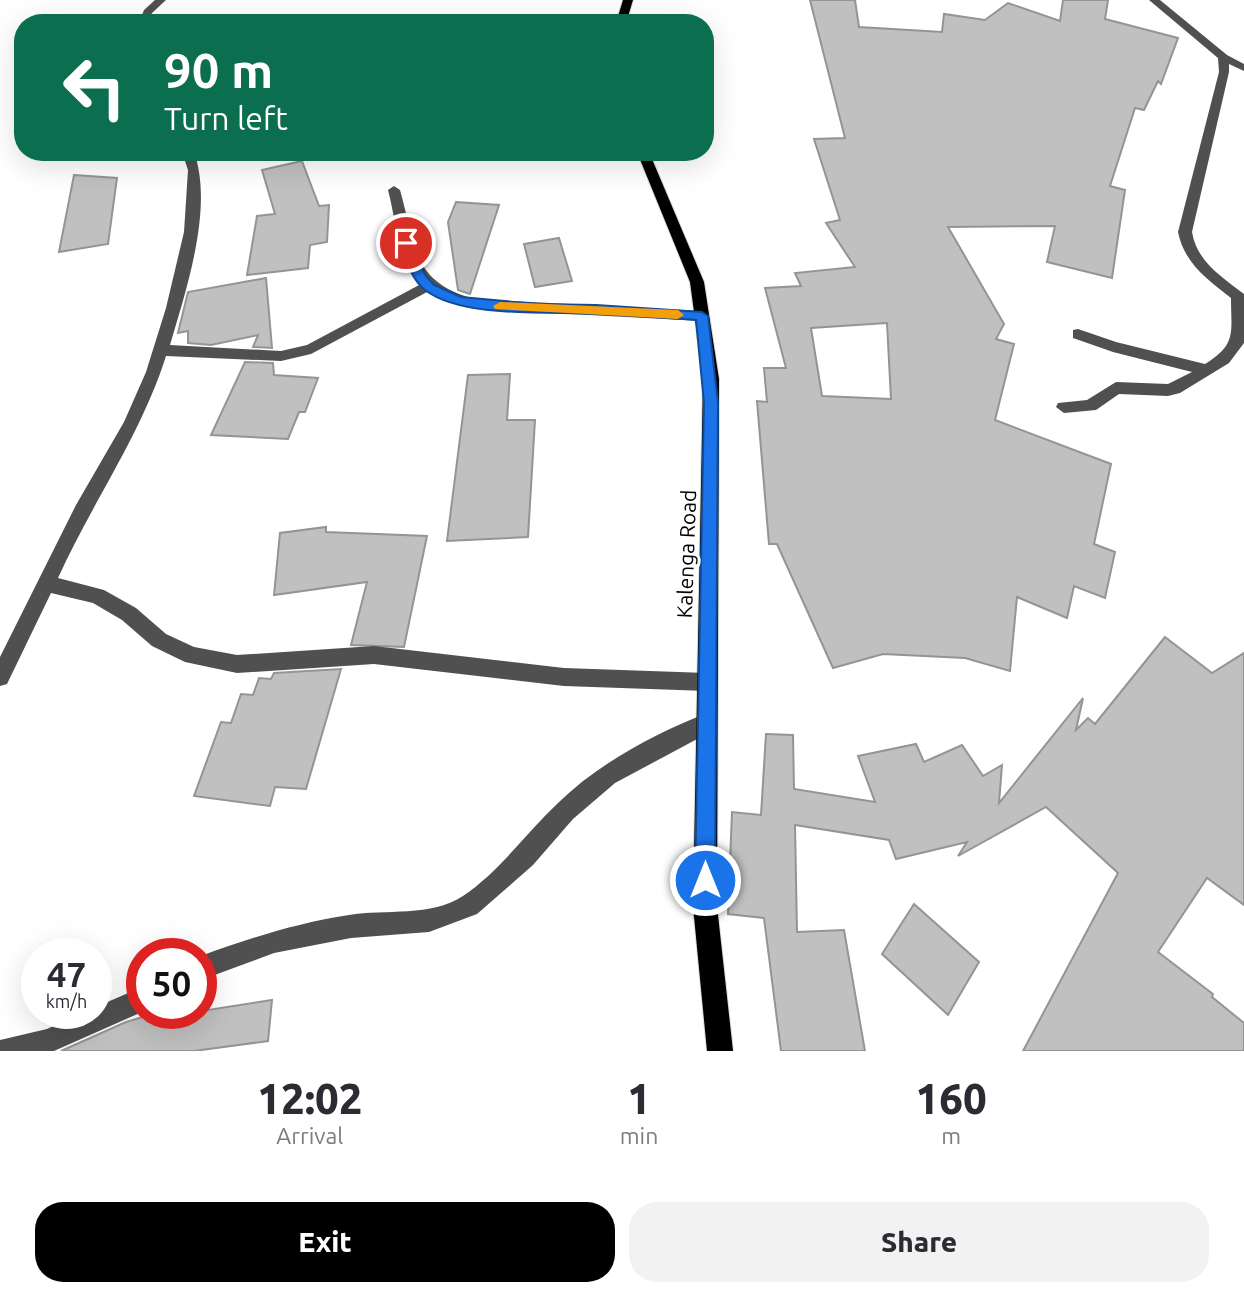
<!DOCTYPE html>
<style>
:root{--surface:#fff;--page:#f2f2f3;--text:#2b2b33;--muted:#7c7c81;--accent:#000}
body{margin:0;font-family:Ubuntu,sans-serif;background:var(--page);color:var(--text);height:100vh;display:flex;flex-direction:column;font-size:26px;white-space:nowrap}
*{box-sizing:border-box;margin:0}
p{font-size:23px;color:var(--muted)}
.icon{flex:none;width:38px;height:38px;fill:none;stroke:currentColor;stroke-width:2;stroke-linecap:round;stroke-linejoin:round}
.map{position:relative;height:1051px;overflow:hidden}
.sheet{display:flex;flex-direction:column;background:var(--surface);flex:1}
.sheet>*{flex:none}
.hud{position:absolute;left:14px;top:14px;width:700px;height:147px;border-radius:28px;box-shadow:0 7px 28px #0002;background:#0b6e4f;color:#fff;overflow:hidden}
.speed{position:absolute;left:21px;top:938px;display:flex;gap:14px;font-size:35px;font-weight:700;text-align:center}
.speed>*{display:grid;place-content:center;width:91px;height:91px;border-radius:50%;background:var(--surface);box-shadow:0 7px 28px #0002;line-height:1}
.speed small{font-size:18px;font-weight:400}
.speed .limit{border:10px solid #d22;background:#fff;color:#111}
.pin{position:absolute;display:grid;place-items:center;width:60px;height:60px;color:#fff;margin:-30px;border:4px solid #fff;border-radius:50%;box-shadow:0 2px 7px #0007}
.me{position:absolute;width:77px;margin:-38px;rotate:0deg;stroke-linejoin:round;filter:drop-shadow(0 0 5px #0008)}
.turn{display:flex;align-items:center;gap:24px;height:147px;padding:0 35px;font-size:32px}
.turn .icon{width:91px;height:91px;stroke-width:2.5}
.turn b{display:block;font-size:49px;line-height:60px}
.eta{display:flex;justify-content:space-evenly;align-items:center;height:119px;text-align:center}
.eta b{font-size:42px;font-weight:800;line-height:49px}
.primary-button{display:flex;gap:14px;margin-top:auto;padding:14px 35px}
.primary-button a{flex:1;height:80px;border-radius:28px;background:var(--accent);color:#fff;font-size:28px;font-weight:800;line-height:80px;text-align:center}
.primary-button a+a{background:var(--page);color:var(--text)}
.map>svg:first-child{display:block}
.building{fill:#c0c0c0;stroke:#949494;stroke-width:2;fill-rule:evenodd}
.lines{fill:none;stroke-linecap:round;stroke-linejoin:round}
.major-casing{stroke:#dbdbdb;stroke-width:2}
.minor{fill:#505050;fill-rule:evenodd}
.major{fill:#000;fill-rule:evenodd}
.route{fill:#1a73e8;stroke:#114b97;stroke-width:2}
.slow{fill:#f59e0b}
.labels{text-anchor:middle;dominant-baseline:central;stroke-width:6;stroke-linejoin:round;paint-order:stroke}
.street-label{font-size:21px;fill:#000;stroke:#fff}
</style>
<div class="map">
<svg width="1244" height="1051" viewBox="0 0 1244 1051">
<rect width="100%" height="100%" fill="#fff"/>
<g class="building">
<path d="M810,0h45l4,27 83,5 2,-18 41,6 23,-17 52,18 3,-21h45l-3,19 73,19 -17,46 -3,-3 -14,29 -9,-2 -25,78 15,4 -13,88 -65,-16 8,-36 -107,1 56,97 -8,15 18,5 -19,76 116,44 -17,80 21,8 -10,46 -31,-12 -7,32 -50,-21 -7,74 -45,-13 -82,-4 -50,14 -56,-124h-8l-12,-143 10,1 -3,-34h22l-21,-80 36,-2 -6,-13 60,-6 -29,-44 14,-3 -26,-81 31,-1zM887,323l4,76 -69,-3 -11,-68z"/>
<polygon points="302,161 319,206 329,205 327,242 310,245 308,268 247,275 257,216 275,214 262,170"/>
<polygon points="74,175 117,178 108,244 59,252"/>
<polygon points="456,202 499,205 470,294 458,290 448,222"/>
<polygon points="559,238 572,281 535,287 524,244"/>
<polygon points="266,278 272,348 253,347 258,335 211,345 188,343 188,331 178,333 188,292"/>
<polygon points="245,362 273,363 274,375 318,378 305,412 299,412 288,439 211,435"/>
<polygon points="510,374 507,420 535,420 528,537 447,541 468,375"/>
<polygon points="326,527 326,532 427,536 404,647 351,645 367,582 274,595 280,533"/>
<polygon points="1165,637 1212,673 1244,653 1244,905 1207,878 1158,952 1213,994 1212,997 1244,1023 1244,1051 1023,1051 1118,873 1046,807 958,856 967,842 896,859 889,840 795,825 797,932 844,930 865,1051 781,1051 764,918 728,914 732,812 761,815 766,734 793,735 794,789 875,802 858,756 916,744 924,762 962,745 983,776 1002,765 999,803 1083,698 1076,730 1088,718 1095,724"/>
<polygon points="341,669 306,789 275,787 270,806 194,796 221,722 231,723 241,694 253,695 259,678 271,679 274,673"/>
<polygon points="914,904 979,962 948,1015 882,954"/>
<polygon points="272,1000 268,1041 194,1051 61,1051 126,1022 156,1013 201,1013 201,1011"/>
</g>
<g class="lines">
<g class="major-casing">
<g id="major">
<polygon points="623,0 633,0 626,23 616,23"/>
<polygon points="637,152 649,152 704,282 719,379 717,906 733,1051 707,1051 693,906 703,379 690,282"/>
</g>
</g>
<g class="minor">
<polygon points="155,0 166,0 152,13 149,23 139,23 144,10"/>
<path d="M1149,0h11l67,55 17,9v7l-15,-7v8l-37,160c5,30 30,45 52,62v49l-15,20 -49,30 -12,3 -49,-2 -23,16 -32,3 -8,-6 2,-4 29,-3 29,-18 52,2 24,-12 -79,-20 -40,-14v-8l5,-1 38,13 89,22c32,-20 26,-31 26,-66 -23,-18 -47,-35 -53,-66l41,-160 -1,-14z"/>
<path d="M182,152h12c20,56 -8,138 -24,193l111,6 26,-6 114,-61c-23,-23 -25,-64 -33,-94l6,-4 6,4c16,56 11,92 75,109l227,12 7,5 -7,5 -227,-12 -29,-8 -17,-10 -118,63 -30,7 -115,-5c-25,79 -74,147 -108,222l46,12 32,18 30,26 28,13 43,8 137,-9 190,22 143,5 7,2 3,7 -3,7 -7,2 -143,-5 -190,-22 -137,9 -52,-11 -33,-16 -30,-26 -29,-17 -42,-10 -44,91 -7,2v-29l76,-152 48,-83 22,-50 20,-64 18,-76 4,-62z"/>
<path d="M707,713l7,3 3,7 -3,7 -99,53 -42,36 -40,46 -56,49 -48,18 -78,6 -77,15 -73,27v-24c49,-18 96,-33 148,-41 36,-6 83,2 114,-19 37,-25 63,-63 95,-93 41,-40 96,-69 149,-90z"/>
<polygon points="142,987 142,1012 54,1051 0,1051 0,1040 47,1029 81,1013 96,1013 96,1007"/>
</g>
<use href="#major" class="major"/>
</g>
<path class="route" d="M406,239l6,4 13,32 9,10 27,12 75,7 60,1 106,7 6,4 10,87 -3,477 -3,7 -7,3 -7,-3 -3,-7 9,-477 -8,-83c-32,-2 -65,-5 -97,-6 -47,-3 -136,5 -174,-24 -14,-11 -19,-31 -25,-47z"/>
<polygon class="slow" points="500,302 678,310 684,315 678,319 495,309 493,306"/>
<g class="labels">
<g class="street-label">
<text transform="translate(686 554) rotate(-88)">Kalenga Road</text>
</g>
</g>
</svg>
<div class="speed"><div>47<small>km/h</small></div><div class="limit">50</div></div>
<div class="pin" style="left:406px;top:243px;background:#d93025"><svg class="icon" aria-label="arrive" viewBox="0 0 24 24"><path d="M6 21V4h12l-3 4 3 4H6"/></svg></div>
<svg class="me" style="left:705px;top:880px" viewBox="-20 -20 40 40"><circle r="17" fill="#1a73e8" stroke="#fff" stroke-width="3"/><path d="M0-11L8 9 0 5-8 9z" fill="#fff"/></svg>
<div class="hud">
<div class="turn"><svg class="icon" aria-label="left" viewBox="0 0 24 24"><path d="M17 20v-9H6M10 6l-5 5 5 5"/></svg><div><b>90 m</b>Turn left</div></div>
</div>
</div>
<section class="sheet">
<div class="eta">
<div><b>12:02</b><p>Arrival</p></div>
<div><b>1</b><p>min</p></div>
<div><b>160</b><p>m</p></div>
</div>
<div class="primary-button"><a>Exit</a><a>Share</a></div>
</section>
